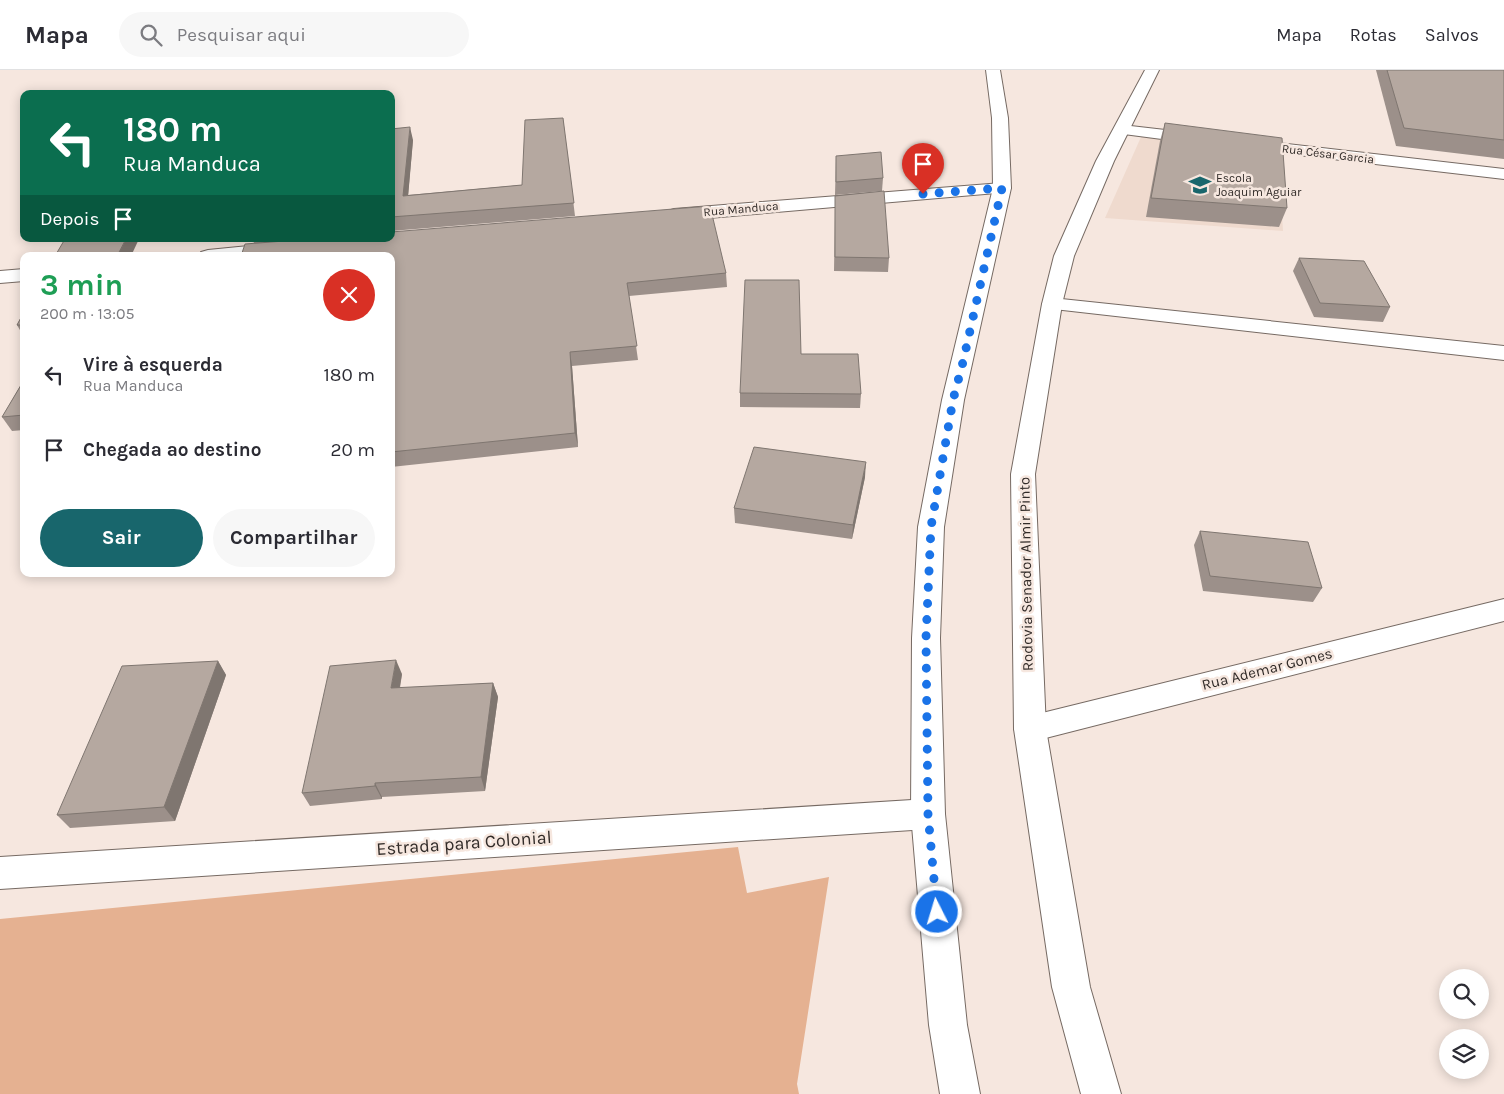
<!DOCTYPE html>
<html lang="pt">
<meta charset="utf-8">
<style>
:root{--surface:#fff;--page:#f7f7f7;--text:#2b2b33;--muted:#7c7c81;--line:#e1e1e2;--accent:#18666c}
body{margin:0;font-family:Karla,sans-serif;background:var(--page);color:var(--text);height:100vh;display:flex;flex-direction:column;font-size:19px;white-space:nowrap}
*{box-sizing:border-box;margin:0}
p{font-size:16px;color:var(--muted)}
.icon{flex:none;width:28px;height:28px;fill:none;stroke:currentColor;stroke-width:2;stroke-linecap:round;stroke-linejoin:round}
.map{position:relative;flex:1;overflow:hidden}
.side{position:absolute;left:20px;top:182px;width:375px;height:325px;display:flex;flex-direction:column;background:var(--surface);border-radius:10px;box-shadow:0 2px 12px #0003}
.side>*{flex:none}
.banner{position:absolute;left:20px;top:20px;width:375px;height:152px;border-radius:10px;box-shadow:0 2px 12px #0003;background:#0b6e4f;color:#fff;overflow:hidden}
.buttons{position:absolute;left:1439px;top:899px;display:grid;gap:10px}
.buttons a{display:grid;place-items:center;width:50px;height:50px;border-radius:50%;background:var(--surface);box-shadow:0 2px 12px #0003;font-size:25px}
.pin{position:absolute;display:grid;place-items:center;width:42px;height:42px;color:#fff;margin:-51px -21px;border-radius:50% 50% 50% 0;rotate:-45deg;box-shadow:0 0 5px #0007}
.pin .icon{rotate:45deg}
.me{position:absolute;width:55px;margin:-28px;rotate:355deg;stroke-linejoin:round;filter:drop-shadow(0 0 4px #0008)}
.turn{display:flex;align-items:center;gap:18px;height:105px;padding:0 20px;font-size:22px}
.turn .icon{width:65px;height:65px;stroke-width:2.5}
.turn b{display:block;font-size:35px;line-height:42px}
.then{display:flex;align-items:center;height:48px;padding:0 20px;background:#0003;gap:10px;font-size:19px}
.round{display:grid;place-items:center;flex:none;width:52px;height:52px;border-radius:26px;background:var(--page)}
.headline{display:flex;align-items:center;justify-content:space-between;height:85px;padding:0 20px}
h1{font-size:30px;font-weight:700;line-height:38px;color:#1e9e55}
.cta{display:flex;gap:10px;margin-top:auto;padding:10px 20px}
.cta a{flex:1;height:58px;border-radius:30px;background:var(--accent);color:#fff;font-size:20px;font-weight:700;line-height:58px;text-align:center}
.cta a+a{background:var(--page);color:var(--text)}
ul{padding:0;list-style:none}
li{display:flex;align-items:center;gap:15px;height:75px;padding:0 20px}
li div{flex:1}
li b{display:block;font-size:19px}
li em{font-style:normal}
header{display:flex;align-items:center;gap:30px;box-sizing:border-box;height:70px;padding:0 25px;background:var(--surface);border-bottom:1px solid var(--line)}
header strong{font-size:24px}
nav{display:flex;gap:28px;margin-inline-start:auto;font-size:18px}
.search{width:350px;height:45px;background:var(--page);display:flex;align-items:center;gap:12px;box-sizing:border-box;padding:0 18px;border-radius:28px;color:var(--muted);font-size:19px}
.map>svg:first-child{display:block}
.built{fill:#efdace}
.green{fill:#e5b191}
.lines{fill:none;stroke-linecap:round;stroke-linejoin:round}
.minor-casing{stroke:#766a63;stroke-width:2}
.major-casing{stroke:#766a63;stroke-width:2}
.minor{fill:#fff;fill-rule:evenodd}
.major{fill:#fff;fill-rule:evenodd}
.wall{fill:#9c908a}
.shaded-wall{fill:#7f7670}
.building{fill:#b5a8a0;stroke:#7f7670}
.route{stroke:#1a73e8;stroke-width:9;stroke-dasharray:0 16.2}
.labels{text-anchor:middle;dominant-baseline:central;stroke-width:5;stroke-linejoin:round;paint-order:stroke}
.far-street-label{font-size:12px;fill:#312b28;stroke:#f6e7df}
.far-poi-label{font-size:12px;fill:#312b28;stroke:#f6e7df;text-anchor:start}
.street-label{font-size:15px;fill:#312b28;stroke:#f6e7df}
.near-street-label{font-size:18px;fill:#312b28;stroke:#f6e7df}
</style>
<header>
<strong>Mapa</strong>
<div class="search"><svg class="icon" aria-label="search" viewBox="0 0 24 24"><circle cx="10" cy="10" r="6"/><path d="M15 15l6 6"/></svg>Pesquisar aqui</div>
<nav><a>Mapa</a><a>Rotas</a><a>Salvos</a></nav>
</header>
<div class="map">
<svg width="1504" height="1024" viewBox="0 0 1504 1024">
<rect width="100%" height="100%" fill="#f6e7df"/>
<polygon class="built" points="1141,67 1278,82 1283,161 1105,148"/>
<polygon class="green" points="738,777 747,823 829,807 797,1014 799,1024 0,1024 0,849"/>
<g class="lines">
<g class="minor-casing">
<g id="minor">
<polygon points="1122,55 1200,64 1206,66 1208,69 1206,72 1200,74 1116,63 1114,60 1116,57"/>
<polygon points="1245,69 1504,99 1504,109 1239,78 1237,74 1239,70"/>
<polygon points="1002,113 1008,114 1011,118 1008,122 674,151 668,149 665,145 668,141 674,139"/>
<polygon points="279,173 286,175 289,179 286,183 264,186 198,186 201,182 208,180"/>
<polygon points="24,199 24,211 0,213 0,201"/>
<polygon points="1052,228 1504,276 1504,290 1045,238 1042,234 1045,230"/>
<polygon points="1504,529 1504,551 1030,672 1019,668 1014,659 1019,650 1030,646"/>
<polygon points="928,729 940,734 945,744 940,754 928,759 0,819 0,787"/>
</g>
</g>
<g class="major-casing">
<g id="major">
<polygon points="986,0 1000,0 1008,48 1011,118 964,330 944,457 940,568 945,744 967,955 980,1024 940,1024 929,955 911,744 912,568 918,457 942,330 993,118 992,48"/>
<polygon points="1145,0 1159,0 1114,91 1074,186 1062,234 1035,404 1046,659 1090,917 1121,1024 1081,1024 1052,917 1014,659 1011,404 1042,234 1054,186 1096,91"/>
</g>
</g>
<use href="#minor" class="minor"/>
<use href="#major" class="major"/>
</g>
<g class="wall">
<polygon points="1376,0 1504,0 1504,89 1396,76"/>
<polygon points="563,48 575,146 391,161 391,59 413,70 408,125 522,115"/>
<polygon points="1165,53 1287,138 1279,157 1146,147 1160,71"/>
<polygon points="836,86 883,108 882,121 835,125"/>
<polygon points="835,126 889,188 888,202 834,201 835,139"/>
<polygon points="252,169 391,169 726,203 727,217 629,226 638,290 572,296 578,377 391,397 391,186 254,173"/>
<polygon points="1299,188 1390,237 1383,252 1314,247 1293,201"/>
<polygon points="24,242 24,267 17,255"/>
<polygon points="801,284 861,324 860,338 740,337 740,323"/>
<polygon points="24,310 24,360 12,361 2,347"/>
<polygon points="865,407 852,469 735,453 734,438"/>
<polygon points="1200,461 1322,518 1313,532 1203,521 1194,475"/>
<polygon points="218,591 226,605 175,751 70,758 57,745"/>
<polygon points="402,604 400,618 493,613 498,627 485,721 382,727 382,729 310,736 302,723"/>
</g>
<g class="shaded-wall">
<polygon points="410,57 413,70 407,139 403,126"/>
<polygon points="126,169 139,169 131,186 117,186"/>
<polygon points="570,282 572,296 578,377 575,363"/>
<polygon points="866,392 865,407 852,469 853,455"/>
<polygon points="396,590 402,604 397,632 391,618"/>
<polygon points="218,591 226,605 175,751 164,737"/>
<polygon points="493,613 498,627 485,721 481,707"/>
<polygon points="375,713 382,727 382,729 375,716"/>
</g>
<g class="building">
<polygon points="1387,0 1504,0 1504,70 1404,58"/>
<polygon points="563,48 574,133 391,147 391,59 410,57 403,126 522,115 525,50"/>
<polygon points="1165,53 1282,68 1287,138 1151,128"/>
<polygon points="881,82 883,108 836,112 836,86"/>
<polygon points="884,121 889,188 835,187 835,126"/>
<polygon points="710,136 726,203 627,213 637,276 570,282 575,363 391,382 391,186 241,186 245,174 311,169 391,169 391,162"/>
<polygon points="65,169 126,169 117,186 55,186"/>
<polygon points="1299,188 1364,191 1390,237 1320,233"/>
<polygon points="745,210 799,210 801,284 858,284 861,324 740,323"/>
<polygon points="24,242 24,255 17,255"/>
<polygon points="24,310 24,345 2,347"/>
<polygon points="754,377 866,392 853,455 734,438"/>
<polygon points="1200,461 1308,472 1322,518 1210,506"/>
<polygon points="396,590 391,618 493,613 481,707 375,713 375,716 302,723 330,596"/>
<polygon points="218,591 164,737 57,745 122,596"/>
</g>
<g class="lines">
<polyline class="route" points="923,124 1002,118 963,292 953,330 931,457 926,568 928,744 937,842"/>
</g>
<defs>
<g id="school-bare" transform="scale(1.725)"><path d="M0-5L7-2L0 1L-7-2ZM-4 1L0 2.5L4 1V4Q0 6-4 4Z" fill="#18666c" stroke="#f6e7df" stroke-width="2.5" paint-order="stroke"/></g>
</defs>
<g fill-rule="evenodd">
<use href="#school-bare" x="1200" y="115"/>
</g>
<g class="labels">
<g class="far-street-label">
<text transform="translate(1328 84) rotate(7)">Rua César Garcia</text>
<text transform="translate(741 139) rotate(-5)">Rua Manduca</text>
</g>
<g class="far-poi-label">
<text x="1216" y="108">Escola<tspan x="1216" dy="14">Joaquim Aguiar</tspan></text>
</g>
<g class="street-label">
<text transform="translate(1026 504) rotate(-91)">Rodovia Senador Almir Pinto</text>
<text transform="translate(1267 599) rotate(-14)">Rua Ademar Gomes</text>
</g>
<g class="near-street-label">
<text transform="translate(464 773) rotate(-4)">Estrada para Colonial</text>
</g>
</g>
</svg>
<div class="buttons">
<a><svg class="icon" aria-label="search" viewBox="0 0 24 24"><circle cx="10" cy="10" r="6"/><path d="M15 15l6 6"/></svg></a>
<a><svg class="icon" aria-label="layers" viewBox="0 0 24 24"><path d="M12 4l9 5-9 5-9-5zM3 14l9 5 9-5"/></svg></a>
</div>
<div class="pin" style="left:923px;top:124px;background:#d93025"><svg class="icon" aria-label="arrive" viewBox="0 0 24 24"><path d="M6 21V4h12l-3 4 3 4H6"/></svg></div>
<svg class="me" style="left:937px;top:842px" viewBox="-20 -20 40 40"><circle r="17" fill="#1a73e8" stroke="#fff" stroke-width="3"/><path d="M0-11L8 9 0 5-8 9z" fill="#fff"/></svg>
<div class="banner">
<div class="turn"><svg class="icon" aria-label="left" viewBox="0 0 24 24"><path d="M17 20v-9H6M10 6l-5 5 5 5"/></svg><div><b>180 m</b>Rua Manduca</div></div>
<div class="then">Depois<svg class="icon" aria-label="arrive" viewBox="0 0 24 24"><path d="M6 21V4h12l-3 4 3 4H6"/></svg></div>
</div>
<section class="side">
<div class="headline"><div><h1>3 min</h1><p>200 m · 13:05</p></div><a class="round" style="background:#d93025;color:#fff"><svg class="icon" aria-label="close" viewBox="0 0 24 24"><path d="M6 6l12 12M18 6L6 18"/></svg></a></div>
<ul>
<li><svg class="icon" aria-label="left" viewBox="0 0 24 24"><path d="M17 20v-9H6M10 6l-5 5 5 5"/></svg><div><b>Vire à esquerda</b><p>Rua Manduca</p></div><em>180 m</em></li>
<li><svg class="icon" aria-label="arrive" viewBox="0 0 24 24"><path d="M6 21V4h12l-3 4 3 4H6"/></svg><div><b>Chegada ao destino</b></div><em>20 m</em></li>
</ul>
<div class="cta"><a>Sair</a><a>Compartilhar</a></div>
</section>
</div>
